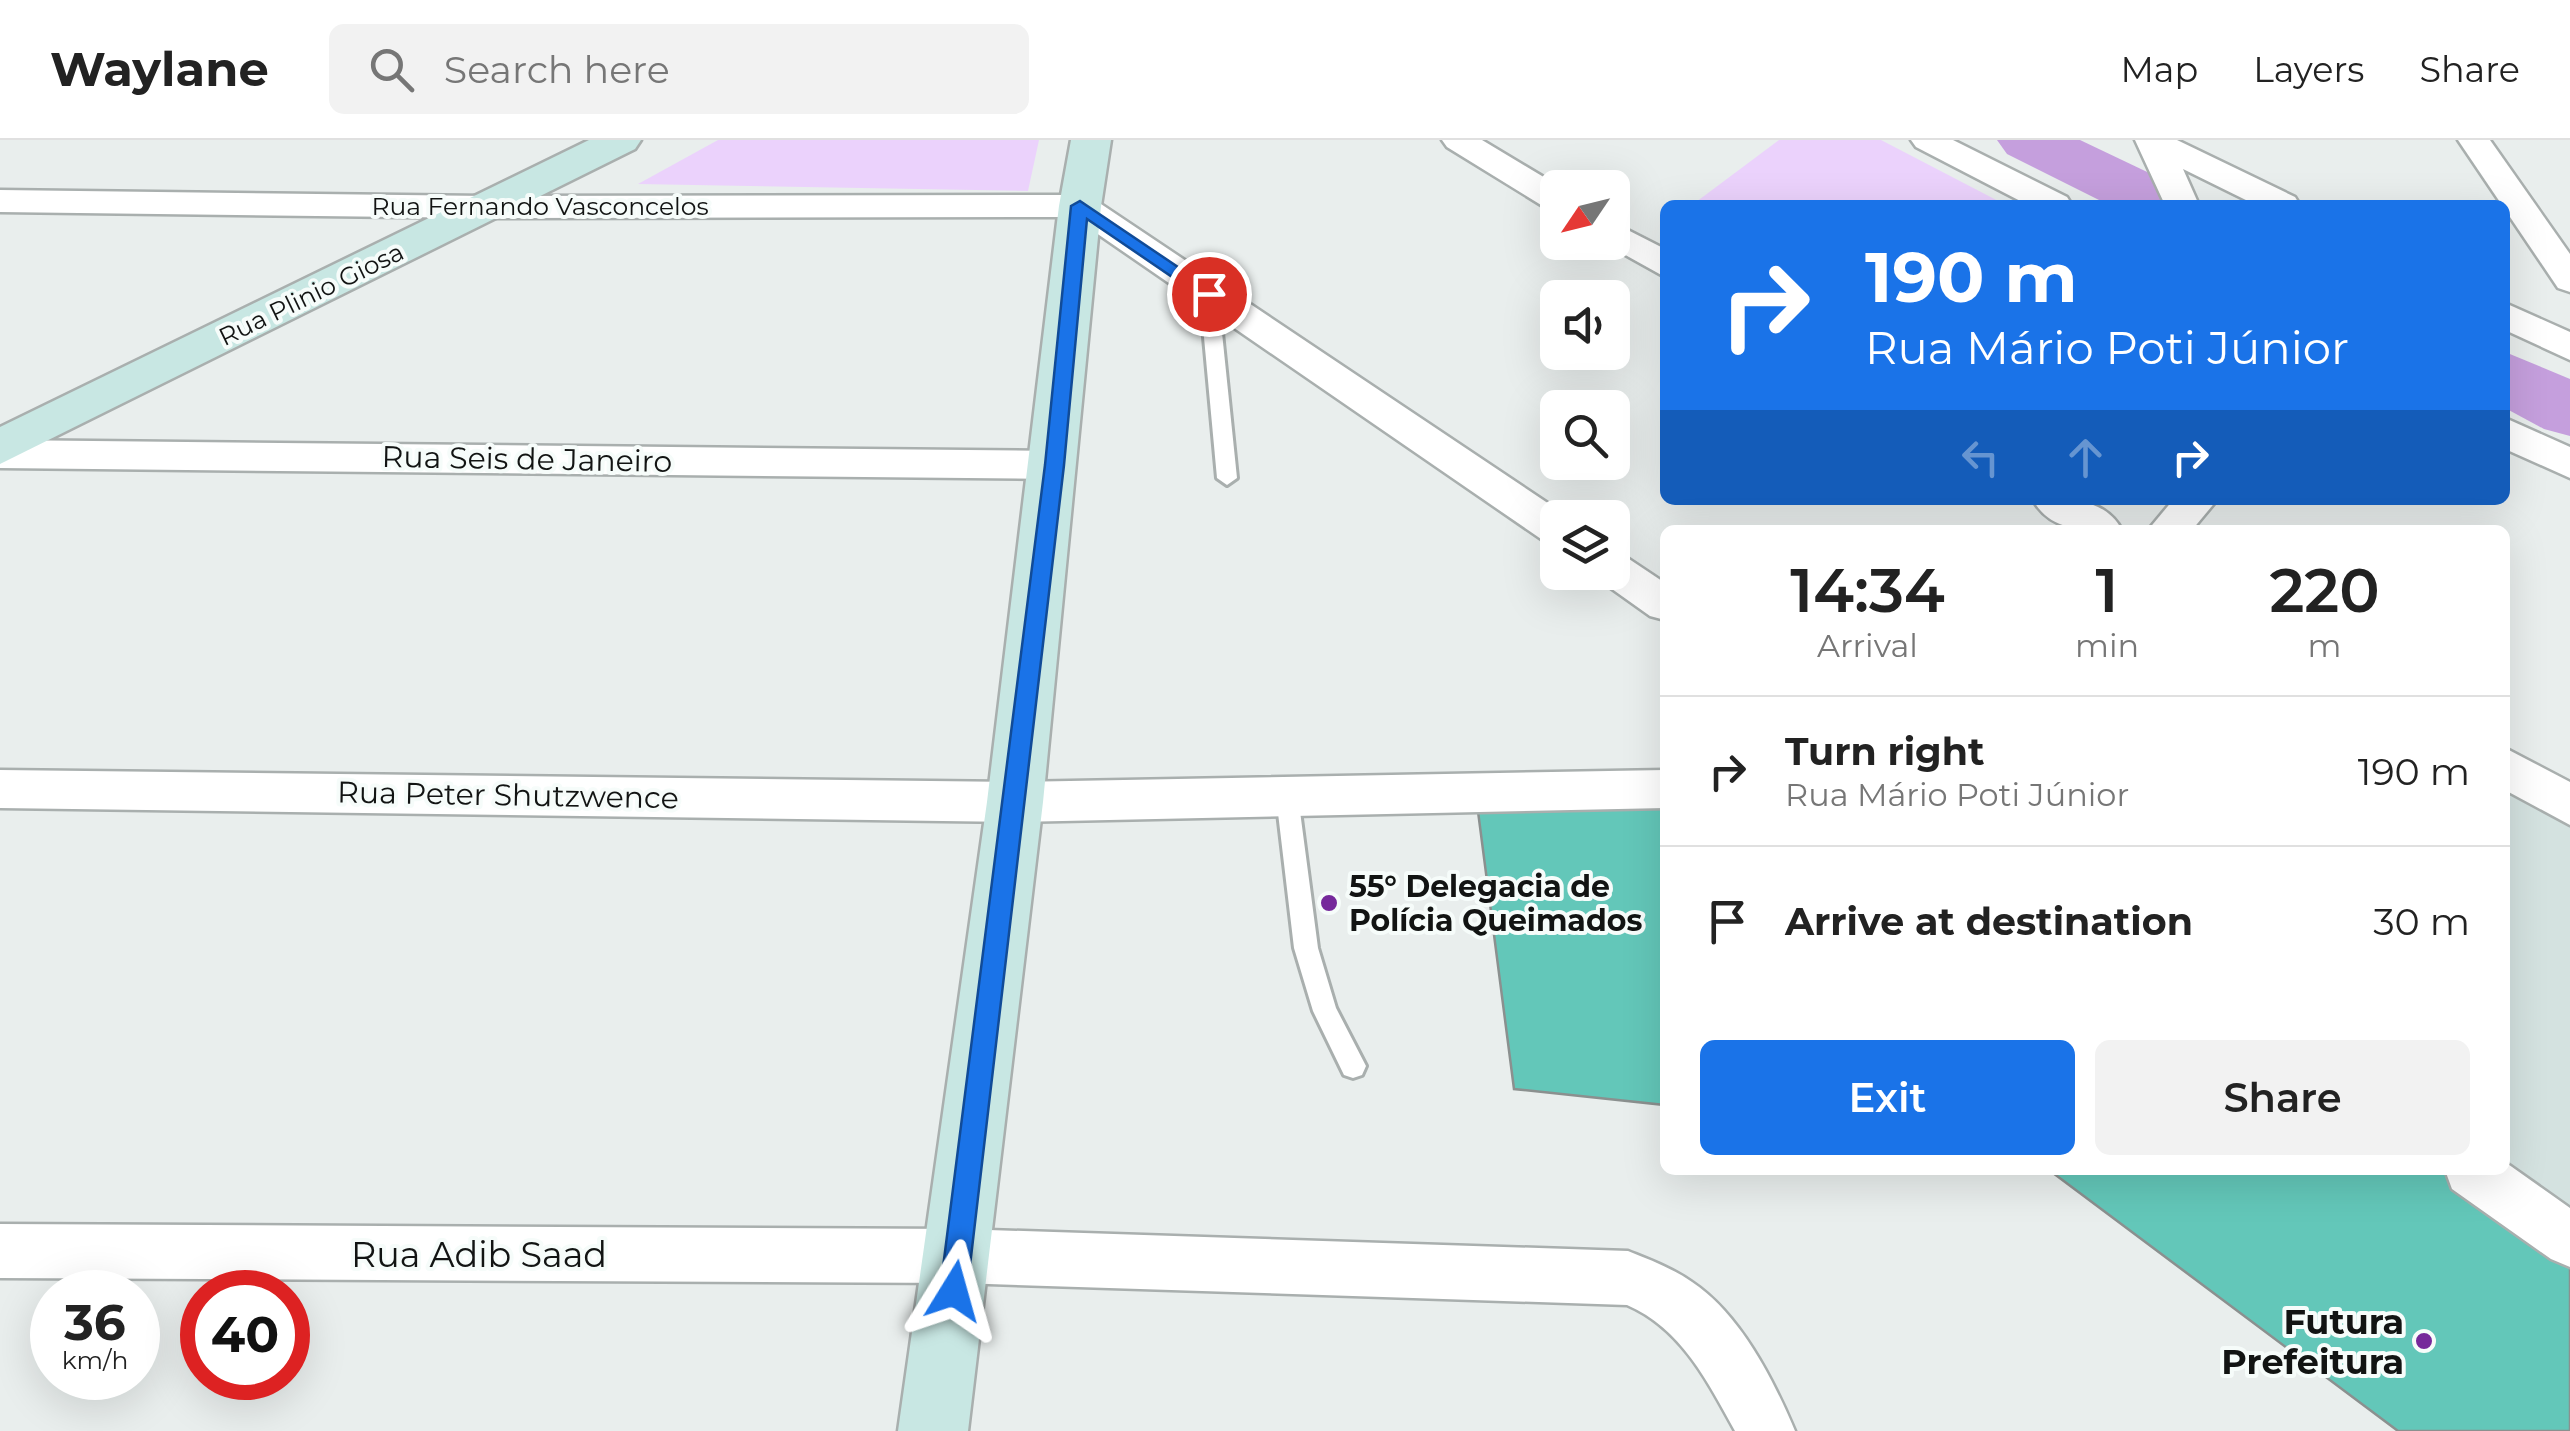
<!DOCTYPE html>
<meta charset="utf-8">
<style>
:root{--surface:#fff;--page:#f2f2f2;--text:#222;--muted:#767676;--line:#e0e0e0;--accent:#1a73e8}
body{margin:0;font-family:Montserrat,sans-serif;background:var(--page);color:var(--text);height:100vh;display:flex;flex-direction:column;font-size:38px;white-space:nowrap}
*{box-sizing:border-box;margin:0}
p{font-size:32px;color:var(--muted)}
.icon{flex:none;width:55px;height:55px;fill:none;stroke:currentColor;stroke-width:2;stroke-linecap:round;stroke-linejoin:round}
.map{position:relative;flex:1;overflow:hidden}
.side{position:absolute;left:1660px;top:385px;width:850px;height:650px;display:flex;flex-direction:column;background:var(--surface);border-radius:15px;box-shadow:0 10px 40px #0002}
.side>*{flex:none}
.guide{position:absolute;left:1660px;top:60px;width:850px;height:305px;border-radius:15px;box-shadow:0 10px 40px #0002;background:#1a73e8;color:#fff;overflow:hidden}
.needle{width:65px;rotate:235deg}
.fabs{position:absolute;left:1540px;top:30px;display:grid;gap:20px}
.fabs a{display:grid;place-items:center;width:90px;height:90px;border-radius:15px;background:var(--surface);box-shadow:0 10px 40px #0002;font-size:50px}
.speed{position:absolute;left:30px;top:1130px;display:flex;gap:20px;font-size:50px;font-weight:700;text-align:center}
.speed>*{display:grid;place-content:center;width:130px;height:130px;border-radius:50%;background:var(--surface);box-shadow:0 10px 40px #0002;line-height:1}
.speed small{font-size:25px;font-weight:400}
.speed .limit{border:15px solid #d22;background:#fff;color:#111}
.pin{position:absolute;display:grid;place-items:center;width:85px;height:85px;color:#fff;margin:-42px;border:5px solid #fff;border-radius:50%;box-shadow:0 2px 10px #0007}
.me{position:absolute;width:110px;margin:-55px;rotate:8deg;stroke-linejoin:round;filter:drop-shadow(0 0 8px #0008)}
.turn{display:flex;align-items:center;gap:35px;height:210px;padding:0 40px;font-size:45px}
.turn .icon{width:130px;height:130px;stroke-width:2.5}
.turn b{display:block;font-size:70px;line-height:85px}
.lanes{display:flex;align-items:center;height:95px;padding:0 40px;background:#0003;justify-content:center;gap:50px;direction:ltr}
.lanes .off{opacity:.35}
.eta{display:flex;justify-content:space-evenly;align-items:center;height:170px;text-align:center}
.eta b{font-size:60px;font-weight:600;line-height:70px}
.primary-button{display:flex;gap:20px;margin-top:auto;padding:20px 40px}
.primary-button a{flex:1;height:115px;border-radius:15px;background:var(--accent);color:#fff;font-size:40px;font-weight:600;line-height:115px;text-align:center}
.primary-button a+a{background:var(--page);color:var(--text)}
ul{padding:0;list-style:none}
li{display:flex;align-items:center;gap:30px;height:150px;padding:0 40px;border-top:2px solid var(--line)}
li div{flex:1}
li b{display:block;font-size:38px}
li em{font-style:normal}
header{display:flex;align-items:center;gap:60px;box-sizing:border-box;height:140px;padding:0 50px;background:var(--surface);border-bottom:2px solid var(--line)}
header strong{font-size:48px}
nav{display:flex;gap:55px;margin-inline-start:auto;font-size:35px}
.search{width:700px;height:90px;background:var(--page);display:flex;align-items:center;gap:25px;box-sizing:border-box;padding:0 35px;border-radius:15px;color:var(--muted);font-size:38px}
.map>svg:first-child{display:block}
.built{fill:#d4e2e0}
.green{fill:#ebd2fc}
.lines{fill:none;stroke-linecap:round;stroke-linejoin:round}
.river{fill:#c59fdd;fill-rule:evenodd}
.building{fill:#63c7b9;stroke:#8b908f;stroke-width:2.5}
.lane-casing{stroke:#a9afae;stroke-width:6}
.street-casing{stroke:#a9afae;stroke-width:5}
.secondary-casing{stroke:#a9afae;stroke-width:5}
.lane{fill:#fff;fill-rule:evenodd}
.street{fill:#fff;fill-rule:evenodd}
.secondary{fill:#c8e7e3;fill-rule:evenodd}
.route{fill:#1a73e8;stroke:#114b97;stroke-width:2.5}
.poi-dot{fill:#76299b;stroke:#f6fcfa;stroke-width:4}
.labels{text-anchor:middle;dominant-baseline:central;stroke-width:8;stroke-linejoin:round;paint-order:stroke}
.far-street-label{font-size:25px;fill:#121413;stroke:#f6fcfa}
.street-label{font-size:30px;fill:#121413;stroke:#f6fcfa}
.poi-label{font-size:30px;font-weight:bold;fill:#121413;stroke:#f6fcfa;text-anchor:start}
.near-street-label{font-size:35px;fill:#121413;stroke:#f6fcfa}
.near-poi-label{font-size:35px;font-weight:bold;fill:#121413;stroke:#f6fcfa;text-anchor:end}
</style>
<header>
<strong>Waylane</strong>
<div class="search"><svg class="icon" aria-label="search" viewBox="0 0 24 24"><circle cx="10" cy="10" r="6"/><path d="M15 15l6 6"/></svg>Search here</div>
<nav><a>Map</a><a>Layers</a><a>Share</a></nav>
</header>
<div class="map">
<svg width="2570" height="1291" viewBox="0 0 2570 1291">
<rect width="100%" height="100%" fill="#e9eeed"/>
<polygon class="built" points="2505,632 2570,670 2570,1111 2505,1030"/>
<g class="green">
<polygon points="718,0 1039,0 1028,51 638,44"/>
<polygon points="1779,0 1881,0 2006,65 1692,65"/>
</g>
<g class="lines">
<g class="river">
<polygon points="1997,0 2080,0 2185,50 2195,65 2109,65 2007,14"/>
<polygon points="2505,212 2570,239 2570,296 2544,289 2505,268"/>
</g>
</g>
<g class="building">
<polygon points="1665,654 1665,965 1514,949 1476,656"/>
<polygon points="2049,1030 2455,1030 2570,1111 2570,1291 2398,1291"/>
</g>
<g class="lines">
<g class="lane-casing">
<g id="lane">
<polygon points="1209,148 1218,154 1237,338 1227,345 1217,338 1200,154"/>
<polygon points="1287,646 1295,649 1298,656 1318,808 1336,868 1366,926 1362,935 1353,938 1344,935 1313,871 1294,808 1276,656 1279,649"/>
</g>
</g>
<g class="street-casing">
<g id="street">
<polygon points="1442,0 1482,0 1562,48 1558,48 1558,71 1546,68 1447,7"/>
<polygon points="1911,0 1953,0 2067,57 2072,65 2028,65 1916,7"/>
<polygon points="2135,0 2177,0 2295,57 2300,65 2256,65 2183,29 2199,65 2165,65"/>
<polygon points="2458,0 2490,0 2570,114 2570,152 2558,148"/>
<polygon points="0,50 486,56 1080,55 1092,58 1570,378 1558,378 1558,405 1544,401 1073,77 486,78 0,72"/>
<polygon points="1612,82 1665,109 1665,137 1602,102 1612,102"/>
<polygon points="2505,163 2570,192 2570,220 2505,190"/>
<polygon points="2505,278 2570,307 2570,338 2505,309"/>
<polygon points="0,300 1054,311 1068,315 1073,325 1068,335 1054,339 0,328"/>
<path d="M2033,360c33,0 71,-4 89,30 -33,0 -70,4 -89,-30z"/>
<polygon points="2173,360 2217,360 2192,390 2148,390"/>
<polygon points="1612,412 1626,417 1665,443 1665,480 1650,476 1598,439 1594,432 1612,432"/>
<polygon points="2505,608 2570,642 2570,685 2505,650"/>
<polygon points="0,630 1015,642 1665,630 1665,668 1015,682 0,668"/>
<polygon points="2505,1022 2570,1068 2570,1127 2551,1119 2452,1049 2445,1030 2505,1030"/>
<path d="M0,1084l959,5 669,22c22,9 44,17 64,31 48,32 81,97 103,149h-60c-27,-49 -54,-103 -108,-126l-668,-22 -959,-5z"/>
</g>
</g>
<g class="secondary-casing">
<g id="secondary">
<polygon points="589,0 641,0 635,9 0,324 0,287"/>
<polygon points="1071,0 1111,0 1101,66 1043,662 968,1291 898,1291 987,662 1059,66"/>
</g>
</g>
<use href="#lane" class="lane"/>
<use href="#street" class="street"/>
<use href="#secondary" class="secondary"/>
</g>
<polygon class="route" points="1080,61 1218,154 1209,160 1203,158 1087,79 1064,325 967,1151 963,1161 954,1165 944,1161 940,1151 1045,325 1071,66"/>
<g class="poi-dot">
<circle cx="1329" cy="763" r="10"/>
<circle cx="2424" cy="1201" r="10"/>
</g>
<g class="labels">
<g class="far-street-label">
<text x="540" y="66">Rua Fernando Vasconcelos</text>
<text transform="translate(311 154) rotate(-26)">Rua Plinio Giosa</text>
</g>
<g class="street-label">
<text transform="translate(527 319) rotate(1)">Rua Seis de Janeiro</text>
<text transform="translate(508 655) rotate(1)">Rua Peter Shutzwence</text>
</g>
<g class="poi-label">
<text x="1349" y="746">55° Delegacia de<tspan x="1349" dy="34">Polícia Queimados</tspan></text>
</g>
<g class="near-street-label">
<text x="479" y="1114">Rua Adib Saad</text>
</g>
<g class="near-poi-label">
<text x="2404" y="1181">Futura<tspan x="2404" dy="40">Prefeitura</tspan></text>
</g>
</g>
</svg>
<div class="fabs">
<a><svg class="needle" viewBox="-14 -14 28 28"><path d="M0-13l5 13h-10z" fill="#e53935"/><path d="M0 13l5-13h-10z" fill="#767676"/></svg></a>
<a><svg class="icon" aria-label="sound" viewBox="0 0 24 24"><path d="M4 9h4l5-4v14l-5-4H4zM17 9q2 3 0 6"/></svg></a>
<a><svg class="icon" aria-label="search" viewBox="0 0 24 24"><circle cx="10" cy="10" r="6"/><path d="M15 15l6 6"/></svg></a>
<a><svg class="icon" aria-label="layers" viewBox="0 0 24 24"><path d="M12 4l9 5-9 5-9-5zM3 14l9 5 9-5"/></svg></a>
</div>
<div class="speed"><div>36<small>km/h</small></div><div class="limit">40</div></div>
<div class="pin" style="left:1209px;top:154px;background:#d93025"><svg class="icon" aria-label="arrive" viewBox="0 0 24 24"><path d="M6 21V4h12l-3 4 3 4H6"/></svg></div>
<svg class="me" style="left:954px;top:1151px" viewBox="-20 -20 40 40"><path d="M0-17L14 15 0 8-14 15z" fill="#1a73e8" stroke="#fff" stroke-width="4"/></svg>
<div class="guide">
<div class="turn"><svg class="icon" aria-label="right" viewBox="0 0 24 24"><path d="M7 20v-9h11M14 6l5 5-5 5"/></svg><div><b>190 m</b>Rua Mário Poti Júnior</div></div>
<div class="lanes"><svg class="icon off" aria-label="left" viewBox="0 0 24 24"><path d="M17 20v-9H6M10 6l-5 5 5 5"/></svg><svg class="icon off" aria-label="ahead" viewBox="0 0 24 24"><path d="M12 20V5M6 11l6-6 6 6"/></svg><svg class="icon" aria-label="right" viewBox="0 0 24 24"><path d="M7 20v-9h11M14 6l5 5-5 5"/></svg></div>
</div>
<section class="side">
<div class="eta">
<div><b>14:34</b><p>Arrival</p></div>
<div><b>1</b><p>min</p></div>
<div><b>220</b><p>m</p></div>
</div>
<ul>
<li><svg class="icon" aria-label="right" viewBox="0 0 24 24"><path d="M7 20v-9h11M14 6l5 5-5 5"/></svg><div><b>Turn right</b><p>Rua Mário Poti Júnior</p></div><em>190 m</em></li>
<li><svg class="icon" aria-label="arrive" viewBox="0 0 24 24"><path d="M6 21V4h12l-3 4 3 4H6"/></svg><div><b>Arrive at destination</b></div><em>30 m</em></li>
</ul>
<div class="primary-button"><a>Exit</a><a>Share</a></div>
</section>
</div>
